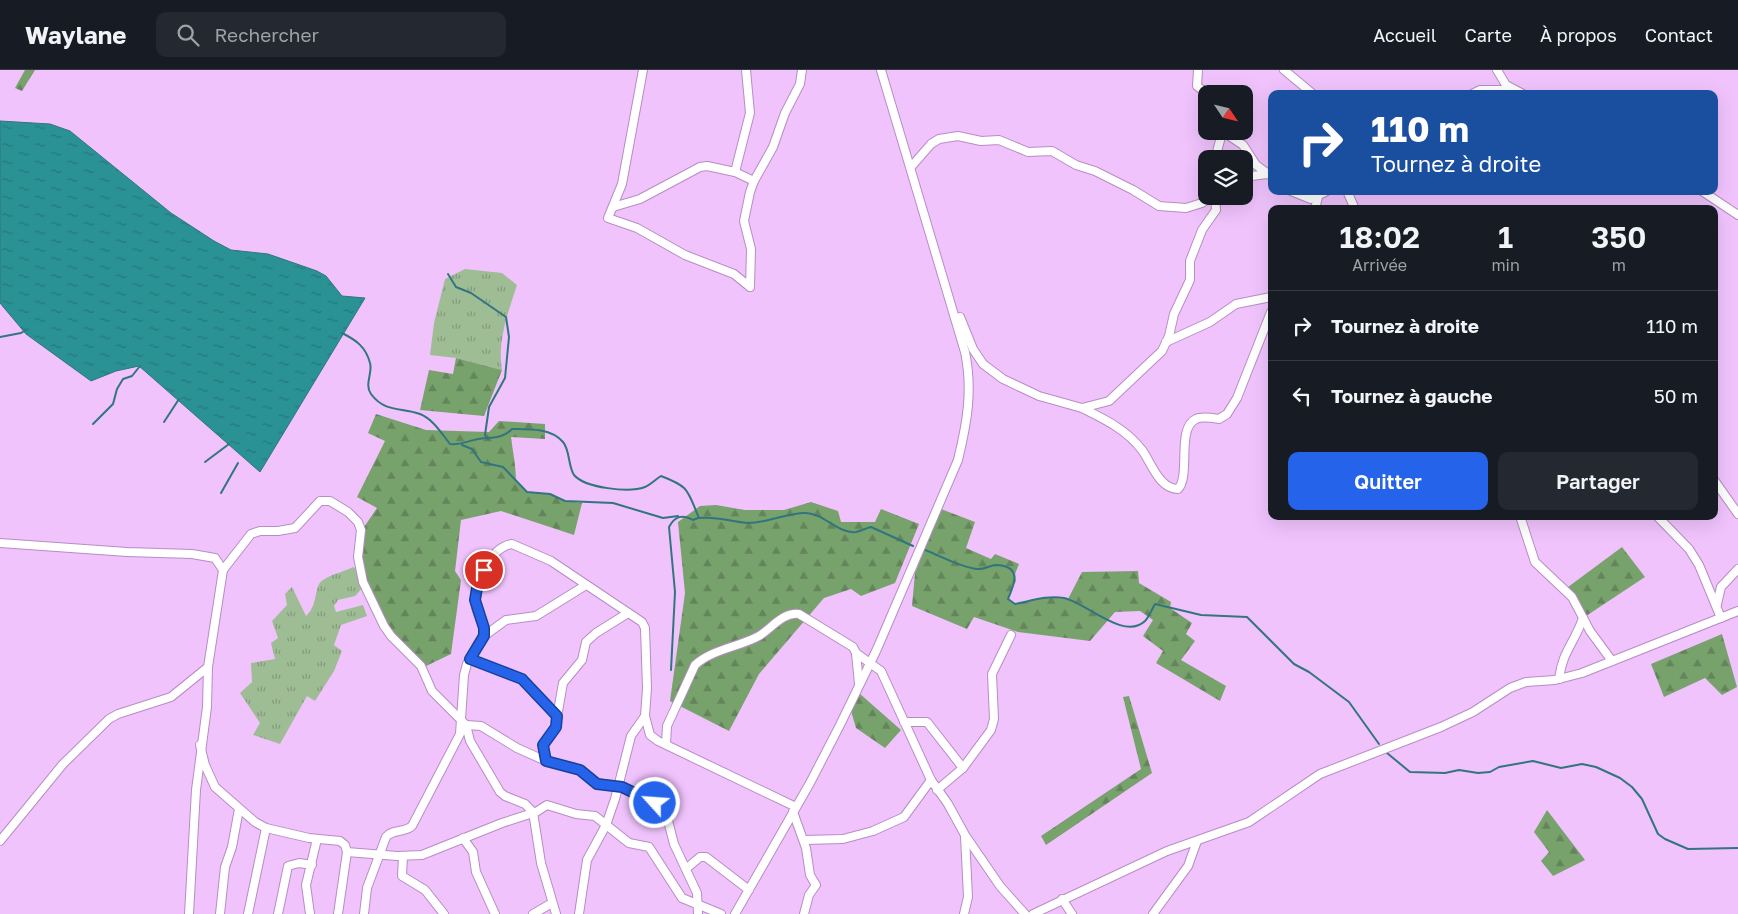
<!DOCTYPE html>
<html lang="fr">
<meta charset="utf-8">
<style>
:root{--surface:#171b24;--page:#242831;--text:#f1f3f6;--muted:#9ea1a6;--line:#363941;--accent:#2563eb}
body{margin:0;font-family:"Golos Text",sans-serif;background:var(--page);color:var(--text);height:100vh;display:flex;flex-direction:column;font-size:19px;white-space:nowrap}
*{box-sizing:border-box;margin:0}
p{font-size:16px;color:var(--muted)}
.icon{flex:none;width:28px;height:28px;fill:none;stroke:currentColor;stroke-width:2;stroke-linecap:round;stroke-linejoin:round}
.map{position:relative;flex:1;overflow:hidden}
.sheet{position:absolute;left:1268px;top:135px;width:450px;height:315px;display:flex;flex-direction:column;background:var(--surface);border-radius:10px;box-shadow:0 5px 20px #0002}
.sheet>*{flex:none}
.hud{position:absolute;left:1268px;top:20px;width:450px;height:105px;border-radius:10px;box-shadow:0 5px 20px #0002;background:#1a4fa0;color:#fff;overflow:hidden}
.needle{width:32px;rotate:125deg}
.controls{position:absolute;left:1198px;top:15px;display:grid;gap:10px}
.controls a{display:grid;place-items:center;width:55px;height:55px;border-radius:10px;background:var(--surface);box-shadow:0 5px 20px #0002;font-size:25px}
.pin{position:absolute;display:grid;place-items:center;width:42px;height:42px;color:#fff;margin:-21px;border:2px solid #fff;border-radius:50%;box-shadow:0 1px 5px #0007}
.me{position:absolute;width:55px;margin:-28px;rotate:296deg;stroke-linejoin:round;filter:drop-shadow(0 0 4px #0008)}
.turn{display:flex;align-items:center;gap:18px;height:105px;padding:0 20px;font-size:22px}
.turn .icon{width:65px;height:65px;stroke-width:2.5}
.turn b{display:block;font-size:35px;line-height:42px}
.eta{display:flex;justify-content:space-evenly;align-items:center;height:85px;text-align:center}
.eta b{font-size:30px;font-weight:600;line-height:35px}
.cta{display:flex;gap:10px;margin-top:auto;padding:10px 20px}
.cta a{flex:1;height:58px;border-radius:10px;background:var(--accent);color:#fff;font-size:20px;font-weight:600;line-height:58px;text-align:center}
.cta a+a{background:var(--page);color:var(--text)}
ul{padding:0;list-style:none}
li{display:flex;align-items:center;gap:15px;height:70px;padding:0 20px;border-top:1px solid var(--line)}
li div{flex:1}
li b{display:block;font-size:19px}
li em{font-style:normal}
header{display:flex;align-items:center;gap:30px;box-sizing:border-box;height:70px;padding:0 25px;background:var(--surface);border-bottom:1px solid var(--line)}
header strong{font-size:24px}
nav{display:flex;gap:28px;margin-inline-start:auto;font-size:18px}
.search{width:350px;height:45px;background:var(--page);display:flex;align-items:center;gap:12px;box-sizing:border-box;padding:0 18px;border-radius:10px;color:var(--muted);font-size:19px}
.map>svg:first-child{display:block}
.grass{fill:url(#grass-tufts)}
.forest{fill:url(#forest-firs)}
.water{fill:url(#water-ripples);stroke:#32757e}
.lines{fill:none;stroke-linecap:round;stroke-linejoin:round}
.stream{stroke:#32757e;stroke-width:2}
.minor-casing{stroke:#b88cc4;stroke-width:10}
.minor{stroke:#fff;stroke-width:8}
.route-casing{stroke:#184099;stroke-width:12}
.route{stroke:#2563eb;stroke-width:9}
</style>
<header>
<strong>Waylane</strong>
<div class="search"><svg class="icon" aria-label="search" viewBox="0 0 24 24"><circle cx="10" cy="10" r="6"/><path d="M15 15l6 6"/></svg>Rechercher</div>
<nav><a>Accueil</a><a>Carte</a><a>À propos</a><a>Contact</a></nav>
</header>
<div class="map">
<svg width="1738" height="844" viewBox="0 0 1738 844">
<defs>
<pattern id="grass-tufts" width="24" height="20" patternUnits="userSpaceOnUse" patternTransform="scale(1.25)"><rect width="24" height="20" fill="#9ebd95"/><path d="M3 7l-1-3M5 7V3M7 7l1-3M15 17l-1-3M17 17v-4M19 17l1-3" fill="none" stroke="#839a7c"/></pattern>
<pattern id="forest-firs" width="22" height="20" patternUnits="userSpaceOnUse" patternTransform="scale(1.25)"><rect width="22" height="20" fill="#78a26c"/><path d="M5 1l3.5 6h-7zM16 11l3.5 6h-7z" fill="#64855b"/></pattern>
<pattern id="water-ripples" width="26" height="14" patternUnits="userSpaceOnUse" patternTransform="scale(1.25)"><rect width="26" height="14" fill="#2a9194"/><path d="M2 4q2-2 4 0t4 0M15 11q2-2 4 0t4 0" fill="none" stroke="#26777b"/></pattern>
</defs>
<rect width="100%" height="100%" fill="#f0c3fd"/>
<g class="grass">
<path d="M465,199l37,4 15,12c-9,28 -20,56 -15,85l-46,-12 -26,-3 4,-32 11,-44z"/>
<path d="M353,497l11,7 2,10 -11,12 -17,4 -4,6 2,6 27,-7 4,11 -26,9 -7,20 8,6 -8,20 -19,30 -8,-5 -27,48 -27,-9 7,-12 -20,-30 12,-11 -1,-19 24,-4 -4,-16 7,-5 -6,-17 15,-16 -2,-11 7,-7 14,29c13,-11 7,-30 17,-36 8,-6 21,-8 30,-13z"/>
</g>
<g class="forest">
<polygon points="25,0 35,0 22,21 15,18"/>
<polygon points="456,288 502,300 484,346 420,340 429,300 453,304"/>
<path d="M376,344l50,16 63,2 10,-11 46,3v15l-34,-2c2,16 5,29 5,45l11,10 23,2 15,7 17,2 -8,32 -73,-24 -40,9 -6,51 6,9 -10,74 -27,13 -40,-46 -24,-58 2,-33 15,-22 -20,-11 28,-56 -17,-8z"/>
<polygon points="811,432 838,441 841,452 875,452 881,439 919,454 895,513 861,526 851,519 824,528 759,604 729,661 670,631 685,523 678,452 700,436 716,435 745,440 784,440"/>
<polygon points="941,439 975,452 966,478 991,489 995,484 1019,494 1015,504 1016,511 1008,528 1015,534 1045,527 1068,529 1082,502 1138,501 1139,513 1171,532 1170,538 1192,553 1186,564 1195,571 1181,590 1226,616 1220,631 1156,593 1163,581 1143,566 1153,550 1140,541 1115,542 1090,571 1018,562 974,547 967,559 912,536 915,503"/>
<polygon points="1622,477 1645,507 1583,548 1564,520"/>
<polygon points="1722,564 1737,617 1722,625 1705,608 1664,627 1651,594"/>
<polygon points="859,623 901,660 885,678 856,658 851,641"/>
<polygon points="1129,626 1152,703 1046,775 1041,766 1141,699 1123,627"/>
<polygon points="1547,740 1585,790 1553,806 1541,791 1549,782 1534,762"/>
</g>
<polygon class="water" points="0,51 50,54 70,61 171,143 214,171 231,180 268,184 317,201 326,206 342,226 365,228 260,402 139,296 116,301 91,311 26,264 0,233"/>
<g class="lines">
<g class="stream">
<polyline points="448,204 456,217 471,223 506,247 509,267 505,308 489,337 485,365 488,369"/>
<path d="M342,263c14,7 24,14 28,30 3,10 -6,21 1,31 14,19 31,13 49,20 13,5 22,20 30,30 12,1 14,-2 24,-4 15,-4 26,1 38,-11 17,0 39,-1 51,13 7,8 5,24 11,33 11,13 55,18 71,12 5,-2 11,-8 16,-11 29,11 26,14 38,42 21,-2 31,4 50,5 18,0 41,-11 57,-10 19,1 32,21 50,19 5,-1 10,-4 15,-5l42,19"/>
<polyline points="0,267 21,263 26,260"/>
<polyline points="164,352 179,329"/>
<polyline points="93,354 113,334 117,319 123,309 132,306 140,296"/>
<polyline points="462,375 472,379 481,392 503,397 527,422 550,424 565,431 613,433 663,448 678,446"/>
<polyline points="205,392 229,374"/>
<polyline points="221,423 238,393"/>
<path d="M925,480c16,6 34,17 52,19 7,1 13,-4 19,-4 26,1 19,18 12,34l7,5c16,-3 32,-9 49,-6 23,5 60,43 81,23 4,-4 7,-12 10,-17l46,11 46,2 47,47 15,8 40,30 30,42"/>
<path d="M671,600l4,-78 -6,-65c6,-11 13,-13 24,-7l5,-2"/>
<polyline points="1387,683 1410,702 1445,703 1459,700 1478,703 1490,702 1499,697 1533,691 1561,698 1582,694 1596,697 1620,708 1632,717 1642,729 1658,764 1665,769 1688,779 1738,778"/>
</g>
<g class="minor-casing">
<g id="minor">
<polyline points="643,0 622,114 608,148 637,158 685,185 734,204 750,217"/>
<polyline points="1198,0 1197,16 1207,24"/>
<polyline points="1284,0 1313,24"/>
<polyline points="1497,0 1506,15 1523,24"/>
<polyline points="1472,24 1480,20 1513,20"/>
<polyline points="1222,61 1243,75 1256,95 1271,106"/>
<polyline points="1215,89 1222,63"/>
<polyline points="911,97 931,74 939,69 958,66 981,71 999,70 1028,82 1052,81 1076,95 1095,101 1133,120 1159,136 1186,138 1202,133 1212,126"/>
<polyline points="735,102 754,111"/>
<polyline points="1244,107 1267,104"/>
<polyline points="1291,121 1311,129 1327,121"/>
<polyline points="1347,121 1355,139"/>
<polyline points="1702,121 1738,145"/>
<polyline points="613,137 640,129 700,97 707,96 735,102 750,43 746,0"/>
<polyline points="1315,139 1318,127"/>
<polyline points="750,217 751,179 744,151 750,122 754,111 773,77 785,43 800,14 802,0"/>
<polyline points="960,247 973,279 983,294 1003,309 1039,326 1082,338 1109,331 1162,281 1169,266 1174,244 1190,210 1190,191 1202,160 1216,140 1215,126"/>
<polyline points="1166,272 1210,252 1236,234 1271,227"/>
<path d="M1082,338c22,11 44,21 60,42 9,12 17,39 36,39 13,-13 -2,-61 18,-70 6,-3 17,-1 23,0l8,-5 10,-16 34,-86"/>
<polyline points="1714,410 1738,444"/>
<polyline points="1520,446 1535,492 1572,527 1590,561 1612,591"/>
<polyline points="1657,446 1689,479 1699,495 1721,548"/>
<polyline points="0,473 127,482 192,484 215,488 223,500 208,597 207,637 196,720 189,844"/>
<polyline points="223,500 251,464 260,461 278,461 295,458 320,431 330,431 348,442 358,452 361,460 358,487 363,512 384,556 391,566 421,596 432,621 466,655 470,671 500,722 505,726 525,734 533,742 541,793 556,844"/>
<polyline points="1717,534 1721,517 1738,499"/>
<polyline points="484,566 506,550 536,546 586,515"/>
<polyline points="856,583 859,614"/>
<polyline points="470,589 522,609 557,647 556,657 543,675 546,691"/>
<path d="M1559,609c3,-27 16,-37 24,-61"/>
<polyline points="645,646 650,665 658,671 796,737"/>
<polyline points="557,647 563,613 582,590 586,572 596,563 628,543"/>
<polyline points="904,652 927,652 963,698"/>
<polyline points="466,655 481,656 517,678 546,691 580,700 597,713 622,717 657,734 667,747 674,774 697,823 698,844"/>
<path d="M666,674l1,-18 28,-61c18,-16 44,-18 64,-29 13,-8 24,-24 40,-22l54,33 3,6 25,18 50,109 17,24 17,31 35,51 25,28"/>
<polyline points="200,675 205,695 215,717 255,752 266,758 309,768 340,771 345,775 347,782 397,786 422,785 502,753 536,742 547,735 576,744 595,746 629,773 649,777 682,828 721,844"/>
<polyline points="937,720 963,698 991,660 994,649 992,604 1011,565"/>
<polyline points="793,742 806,778 810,805 816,815 809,825 804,844"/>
<polyline points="463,768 473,782 476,802 495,844"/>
<polyline points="804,770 843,769 873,761 904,747 931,710"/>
<polyline points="0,771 63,694 109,649 118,644 171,627 208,597"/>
<polyline points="403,786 402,806 425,820 444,844"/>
<polyline points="687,798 700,787 706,787 749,820"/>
<polyline points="1062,829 1072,844"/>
<polyline points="220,844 225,797 232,777 239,739"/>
<polyline points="248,844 266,758"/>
<polyline points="278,844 288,796 299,793 312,795"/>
<polyline points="310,844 306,815 317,769"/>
<polyline points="338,844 347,782"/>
<path d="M364,844l3,-26 19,-51c6,-8 18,-4 26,-11l48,-92 4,-59 3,-11 17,-31c-1,-10 -6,-17 -8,-26 -4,-20 14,-60 36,-63l39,17 91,61 3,6 2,60 -2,28 -14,20 -16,63 -9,26 -19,35 -8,54"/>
<polyline points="533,844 552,833"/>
<path d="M735,844l75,-131 30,-58 37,-76 81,-189c9,-37 15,-70 7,-108l-84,-282"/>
<polyline points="964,844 968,827 965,766"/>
<polyline points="1033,844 1167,781 1249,752 1320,704 1441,657 1473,642 1510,618 1526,612 1555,610 1582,603 1738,541"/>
<polyline points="1153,844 1188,796 1197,771"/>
</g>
</g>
<use href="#minor" class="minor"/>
</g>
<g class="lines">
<g class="route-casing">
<polyline id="route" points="484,500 478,512 475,530 484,558 484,566 470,589 522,609 557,646 556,657 543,675 546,691 580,700 597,714 622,717 655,733"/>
</g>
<use href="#route" class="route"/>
</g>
</svg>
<div class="controls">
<a><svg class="needle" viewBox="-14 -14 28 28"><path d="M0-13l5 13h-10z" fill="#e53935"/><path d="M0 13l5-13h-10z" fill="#9ea1a6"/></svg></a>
<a><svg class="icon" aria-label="layers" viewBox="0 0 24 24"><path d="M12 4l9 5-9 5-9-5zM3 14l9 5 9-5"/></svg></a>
</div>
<div class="pin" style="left:484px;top:500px;background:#d93025"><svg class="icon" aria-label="arrive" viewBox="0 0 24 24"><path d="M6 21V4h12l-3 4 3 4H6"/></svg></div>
<svg class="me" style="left:655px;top:733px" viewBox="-20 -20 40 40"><circle r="17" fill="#2563eb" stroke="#fff" stroke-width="3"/><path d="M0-11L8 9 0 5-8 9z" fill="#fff"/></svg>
<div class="hud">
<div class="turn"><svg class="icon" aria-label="right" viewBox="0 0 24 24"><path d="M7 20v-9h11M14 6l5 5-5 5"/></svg><div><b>110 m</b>Tournez à droite</div></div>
</div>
<section class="sheet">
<div class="eta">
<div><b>18:02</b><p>Arrivée</p></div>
<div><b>1</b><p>min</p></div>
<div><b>350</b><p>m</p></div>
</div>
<ul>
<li><svg class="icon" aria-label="right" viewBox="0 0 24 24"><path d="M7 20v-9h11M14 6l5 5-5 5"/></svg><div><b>Tournez à droite</b></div><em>110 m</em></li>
<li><svg class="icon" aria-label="left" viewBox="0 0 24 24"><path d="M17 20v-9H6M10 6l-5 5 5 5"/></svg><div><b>Tournez à gauche</b></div><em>50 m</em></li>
</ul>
<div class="cta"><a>Quitter</a><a>Partager</a></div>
</section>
</div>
